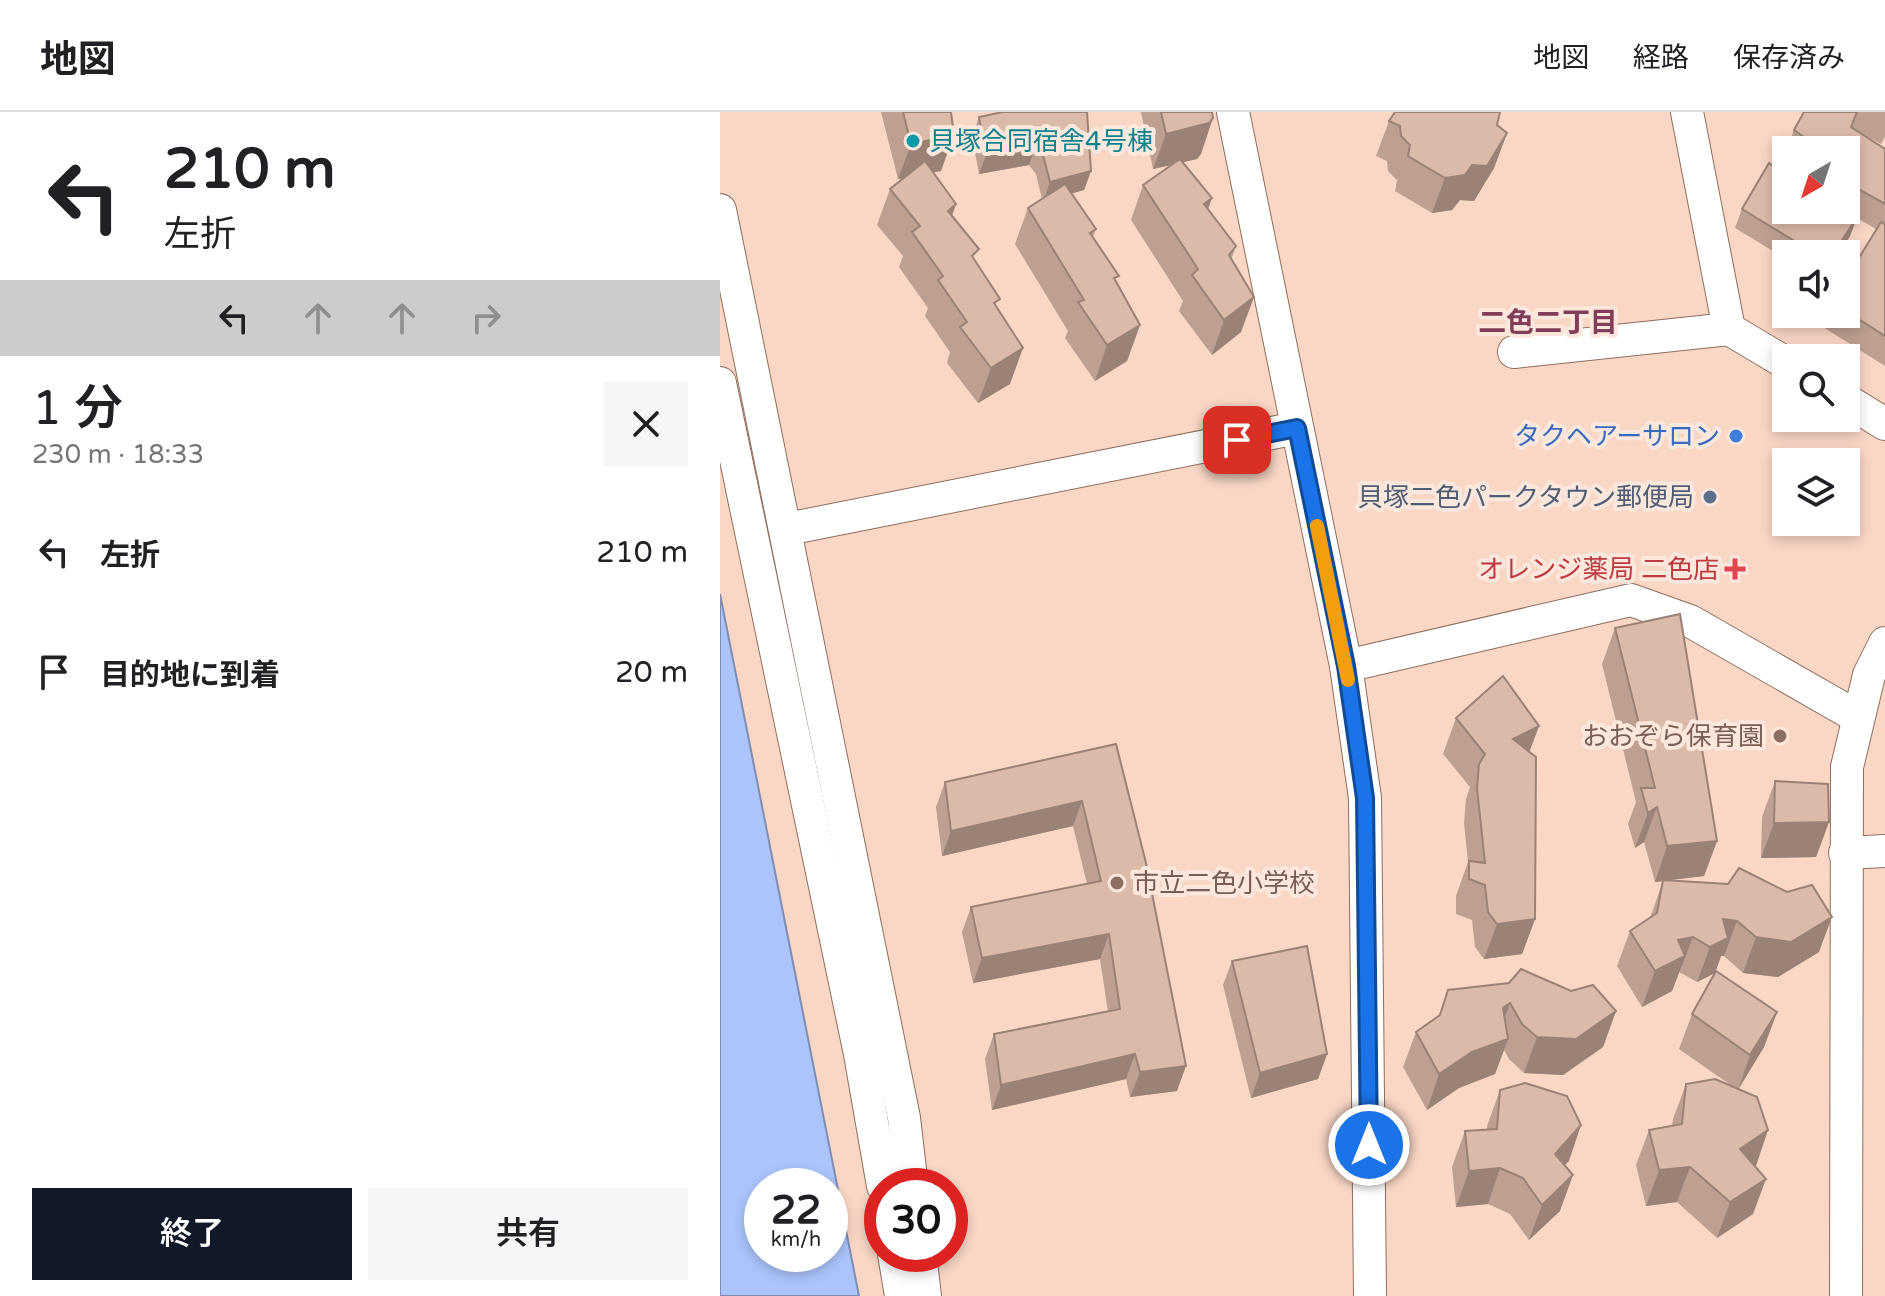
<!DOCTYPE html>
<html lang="ja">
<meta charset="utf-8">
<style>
:root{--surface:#fff;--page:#f6f6f6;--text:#202124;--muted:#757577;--line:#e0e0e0;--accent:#111827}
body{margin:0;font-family:"Varela Round","Noto Sans JP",sans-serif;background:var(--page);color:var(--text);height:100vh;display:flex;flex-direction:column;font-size:30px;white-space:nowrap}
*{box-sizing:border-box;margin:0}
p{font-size:26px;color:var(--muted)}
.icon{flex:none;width:44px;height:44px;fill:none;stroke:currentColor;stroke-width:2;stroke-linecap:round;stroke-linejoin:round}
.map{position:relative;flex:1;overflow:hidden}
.details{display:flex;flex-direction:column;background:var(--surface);width:720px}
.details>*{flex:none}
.guide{background:#fff;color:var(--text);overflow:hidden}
.needle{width:52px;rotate:219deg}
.controls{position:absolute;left:1052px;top:24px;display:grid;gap:16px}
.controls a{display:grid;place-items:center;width:88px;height:88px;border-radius:0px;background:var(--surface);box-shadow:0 4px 12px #0003;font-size:40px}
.speed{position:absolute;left:24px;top:1056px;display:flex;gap:16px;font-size:40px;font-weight:700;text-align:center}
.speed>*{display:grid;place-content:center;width:104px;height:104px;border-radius:50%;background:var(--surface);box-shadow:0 4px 12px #0003;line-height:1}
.speed small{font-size:20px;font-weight:400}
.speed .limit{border:12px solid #d22;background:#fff;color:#111}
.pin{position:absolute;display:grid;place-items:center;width:68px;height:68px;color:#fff;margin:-34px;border-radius:16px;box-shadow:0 4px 12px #0006}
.me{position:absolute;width:88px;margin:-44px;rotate:0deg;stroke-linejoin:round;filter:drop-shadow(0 0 6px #0008)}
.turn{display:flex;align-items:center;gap:28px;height:168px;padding:0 32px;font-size:36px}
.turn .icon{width:104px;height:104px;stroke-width:2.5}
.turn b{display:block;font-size:56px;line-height:68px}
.lanes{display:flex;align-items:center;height:76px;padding:0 32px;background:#0003;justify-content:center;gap:40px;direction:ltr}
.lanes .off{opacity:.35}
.round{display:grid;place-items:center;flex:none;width:84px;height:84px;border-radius:0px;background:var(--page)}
.head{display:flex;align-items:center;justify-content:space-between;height:136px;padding:0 32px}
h1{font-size:48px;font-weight:600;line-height:60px}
.action{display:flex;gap:16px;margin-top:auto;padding:16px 32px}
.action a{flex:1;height:92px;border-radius:0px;background:var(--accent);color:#fff;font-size:32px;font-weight:600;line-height:92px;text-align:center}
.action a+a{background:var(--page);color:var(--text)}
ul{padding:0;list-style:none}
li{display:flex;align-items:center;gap:24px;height:120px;padding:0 32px}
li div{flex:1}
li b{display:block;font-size:30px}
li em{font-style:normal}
header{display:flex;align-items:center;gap:48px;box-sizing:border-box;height:112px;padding:0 40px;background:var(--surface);border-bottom:2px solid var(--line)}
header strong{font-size:38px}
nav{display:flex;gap:44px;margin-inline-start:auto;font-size:28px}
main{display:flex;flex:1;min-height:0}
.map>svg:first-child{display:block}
.water{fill:#abc5fc;stroke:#7e8db2;stroke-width:2;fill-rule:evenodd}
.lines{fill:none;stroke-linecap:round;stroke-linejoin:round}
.minor-casing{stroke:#8d6e5f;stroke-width:34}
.minor{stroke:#fff;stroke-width:32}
.wall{fill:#bda091}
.shaded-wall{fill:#9a8276}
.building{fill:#dcbaa9;stroke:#9a8276;stroke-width:2}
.route-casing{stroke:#114b97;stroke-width:20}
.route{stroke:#1a73e8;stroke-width:14}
.slow{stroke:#f59e0b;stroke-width:14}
.culture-dot{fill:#0f9aa8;stroke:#fce7dc;stroke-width:3}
.shop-dot{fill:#3f7fe0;stroke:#fce7dc;stroke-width:3}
.service-dot{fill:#5c6f8a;stroke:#fce7dc;stroke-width:3}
.health-dot{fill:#e0444e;stroke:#fce7dc;stroke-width:3}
.education-dot{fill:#8d6e63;stroke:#fce7dc;stroke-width:3}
.labels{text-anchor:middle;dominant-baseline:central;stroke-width:8;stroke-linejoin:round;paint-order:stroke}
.culture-label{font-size:26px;fill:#0d838f;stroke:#fce7dc;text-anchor:start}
.shop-label{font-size:26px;fill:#366cbe;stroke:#fce7dc;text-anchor:end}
.service-label{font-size:26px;fill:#4e5e75;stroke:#fce7dc;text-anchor:end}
.health-label{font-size:26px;fill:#be3a42;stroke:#fce7dc;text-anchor:end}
.education-label{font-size:26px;fill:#785e54;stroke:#fce7dc;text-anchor:end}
.neighbourhood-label{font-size:28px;font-weight:bold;fill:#813d59;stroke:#fce7dc}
</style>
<header>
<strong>地図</strong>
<nav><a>地図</a><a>経路</a><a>保存済み</a></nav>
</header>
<main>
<section class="details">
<div class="guide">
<div class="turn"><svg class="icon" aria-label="left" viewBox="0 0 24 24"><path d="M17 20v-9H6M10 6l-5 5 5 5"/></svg><div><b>210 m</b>左折</div></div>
<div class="lanes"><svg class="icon" aria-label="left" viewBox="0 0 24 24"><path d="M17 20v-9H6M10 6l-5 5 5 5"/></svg><svg class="icon off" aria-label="ahead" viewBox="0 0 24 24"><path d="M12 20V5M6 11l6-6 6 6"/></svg><svg class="icon off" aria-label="ahead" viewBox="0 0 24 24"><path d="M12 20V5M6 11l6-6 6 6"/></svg><svg class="icon off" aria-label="right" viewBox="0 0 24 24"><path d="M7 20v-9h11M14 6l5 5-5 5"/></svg></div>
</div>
<div class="head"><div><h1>1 分</h1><p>230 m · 18:33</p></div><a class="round"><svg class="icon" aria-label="close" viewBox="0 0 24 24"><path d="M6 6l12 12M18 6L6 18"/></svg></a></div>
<ul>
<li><svg class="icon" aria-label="left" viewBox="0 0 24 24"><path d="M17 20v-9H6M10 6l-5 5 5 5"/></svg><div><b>左折</b></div><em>210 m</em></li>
<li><svg class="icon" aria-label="arrive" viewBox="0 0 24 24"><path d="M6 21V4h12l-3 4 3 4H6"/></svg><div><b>目的地に到着</b></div><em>20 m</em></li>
</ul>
<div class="action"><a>終了</a><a>共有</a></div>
</section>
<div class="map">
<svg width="1165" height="1184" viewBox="0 0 1165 1184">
<rect width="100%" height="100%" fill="#fad6c5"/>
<path class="water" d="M0,482l139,702h-139zM42,1074h68v68h-68z"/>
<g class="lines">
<g class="minor-casing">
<g id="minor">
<polyline points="513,0 626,554 645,686 650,1184"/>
<polyline points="967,0 1009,217"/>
<polyline points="0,98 184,1006 192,1074"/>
<polyline points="794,240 1009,217 1066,251"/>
<polyline points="0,271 140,942 163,1074"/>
<polyline points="1126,288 1165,312"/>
<polyline points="67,417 577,316"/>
<polyline points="626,554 911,488 970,509 1136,604"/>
<polyline points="1125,741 1165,739"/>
<polyline points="174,1142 181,1184"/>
<polyline points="200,1142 205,1184"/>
<polyline points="1126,1184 1127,655 1149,563 1165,531"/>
</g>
</g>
<use href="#minor" class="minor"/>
</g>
<g class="wall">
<polygon points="161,0 231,0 221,59 213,60 236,92 232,104 277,195 290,272 258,291 227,251 230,240 205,204 208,196 179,155 183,144 157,113 170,77 184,66 178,67"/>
<polygon points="421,0 492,0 481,42 477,47 462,50 488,98 516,134 511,148 521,220 492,243 459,199 463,189 411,108 423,73 452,53 433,57"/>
<polygon points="1084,0 1165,0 1165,25 1161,32 1132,16 1165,37 1165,254 1103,215 1108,202 1126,202 1126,167 1156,117 1137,106 1130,124 1119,142 1066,142 1066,147 1015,116 1022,97 1126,98 1126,38 1066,38 1074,18"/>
<polygon points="259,5 371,59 364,78 352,81 376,117 373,125 420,213 407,249 375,269 345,226 348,219 295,132 308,96 322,87 316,62 309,53 259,62 252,24"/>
<polygon points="669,9 777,13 787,21 774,56 754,89 740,88 732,98 712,101 675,79 677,68 668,59 667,49 656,44"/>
<polygon points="895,516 997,729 984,764 948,768 1099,840 1058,865 1023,861 1004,844 1001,844 995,861 977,870 959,860 952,879 922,895 897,854 910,819 930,806 943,769 935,770 924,730 915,736 908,712 916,690 882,552"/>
<polygon points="736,606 819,614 809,640 815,807 802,842 764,847 755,835 752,808 736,802 736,784 748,750 744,711 746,687 750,675 723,642"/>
<polygon points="396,632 457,979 410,985 406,967 272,998 265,947 274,922 388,900 380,847 253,871 242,820 251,795 367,772 353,714 222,744 216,695 225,670"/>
<polygon points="1055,669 1109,710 1096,745 1041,746 1042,705"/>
<polygon points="512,849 607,942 598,967 531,986 503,873"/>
<polygon points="728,878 896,899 883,935 843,963 804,961 789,947 784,938 775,962 739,976 707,998 683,955 696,920 719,905"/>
<polygon points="1057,900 1044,935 1018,977 1048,1018 1035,1054 1033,1102 997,1126 957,1090 926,1094 916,1053 929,1018 952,1014 953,1007 966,972 1012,974 959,937 972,902"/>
<polygon points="780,978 849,1049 844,1053 840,1099 809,1128 790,1102 768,1092 736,1095 732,1055 745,1019 767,1018 767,1014"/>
</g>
<g class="shaded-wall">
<polygon points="493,6 481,42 477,47 433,57 446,22"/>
<polygon points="787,21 774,56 754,89 740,88 732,98 712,101 725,66"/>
<polygon points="234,23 221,59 178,67 191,32"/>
<polygon points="316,34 309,53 259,62 266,43"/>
<polygon points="371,59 364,78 323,90 330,70"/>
<polygon points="492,86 479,122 484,92"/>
<polygon points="236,92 223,127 228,99"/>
<polygon points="1137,105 1130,124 1119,142 1113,142"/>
<polygon points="534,185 521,220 492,243 504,208"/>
<polygon points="420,213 407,249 375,269 387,233"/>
<polygon points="303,236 290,272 258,291 271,256"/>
<polygon points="819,614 806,649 793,627"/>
<polygon points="362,689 353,714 222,744 231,719"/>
<polygon points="937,695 924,730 915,736 928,701"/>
<polygon points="1109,710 1096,745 1041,746 1054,711"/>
<polygon points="997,729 984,764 935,770 947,734"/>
<polygon points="1112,805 1099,840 1058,865 1023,861 1036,825"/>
<polygon points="815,807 802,842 764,847 777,812"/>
<polygon points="1003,807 1017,809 1004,844 1001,844 995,861 977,870 990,835"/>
<polygon points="389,822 380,847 253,871 262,846"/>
<polygon points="973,825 952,879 922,895 935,859 958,828"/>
<polygon points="790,891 777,927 783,896"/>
<polygon points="896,899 883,935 843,963 804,961 817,925"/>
<polygon points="1057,900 1044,935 1018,978 1030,943"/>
<polygon points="788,927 775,962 739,976 707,998 719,962 752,940"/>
<polygon points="415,942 406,967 272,998 281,973"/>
<polygon points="607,942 598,967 531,986 540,961"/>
<polygon points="466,954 457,979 410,985 420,960"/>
<polygon points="861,1013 849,1049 822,1077 835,1042"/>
<polygon points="1048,1018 1036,1054 1008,1073 1020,1037"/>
<polygon points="970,1055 957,1090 926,1094 939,1058"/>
<polygon points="780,1056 768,1092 736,1095 749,1059"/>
<polygon points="853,1063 840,1099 809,1128 822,1093"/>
<polygon points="1046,1067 1033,1102 997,1126 1010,1090"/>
</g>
<g class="building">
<polygon points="183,0 231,0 234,23 191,32"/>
<polygon points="283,0 367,0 371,59 330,70 323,43 316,34 266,43 259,5"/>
<polygon points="441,0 492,0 493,6 489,11 446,22"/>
<polygon points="675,0 780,0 777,13 787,21 767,54 752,53 745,63 725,66 688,44 690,33 681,24 680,14 669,9"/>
<polygon points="1084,0 1137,0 1131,15 1165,37 1165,92 1126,70 1126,38 1102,38 1074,18"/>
<polygon points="460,47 492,86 484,92 516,134 509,143 534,185 504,208 472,163 478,157 423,73"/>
<polygon points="205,49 236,92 228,99 259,137 252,144 280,187 274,191 303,236 271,256 240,215 247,210 218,168 223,164 192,120 200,114 170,77"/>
<polygon points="1049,51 1066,62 1066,98 1125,98 1137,105 1113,142 1096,142 1022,97"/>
<polygon points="345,72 376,117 370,121 399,164 394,166 420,213 387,233 358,190 364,188 308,96"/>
<polygon points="1161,110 1165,112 1165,224 1126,199 1126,167"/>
<polygon points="960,502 997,729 947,734 937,695 928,701 921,676 935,676 895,516"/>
<polygon points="783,564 819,614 793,627 816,645 815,807 777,812 768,800 765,773 749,767 749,749 765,751 757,676 759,652 765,642 736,606"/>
<polygon points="396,632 426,751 466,954 420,960 415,942 281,973 274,922 400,897 389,822 262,846 251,795 381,769 362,689 231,719 225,670"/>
<polygon points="1055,669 1108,672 1109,710 1054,711"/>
<polygon points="1019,756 1067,780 1092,773 1112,805 1071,830 1036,825 1017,809 1003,807 1008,826 990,835 973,825 958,828 965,844 935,859 910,819 937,801 943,768 1008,772"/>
<polygon points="587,834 607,942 540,961 512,849"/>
<polygon points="801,857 851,879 873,873 896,899 856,927 817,925 802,912 790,891 783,896 788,927 752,940 719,962 696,920 720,903 728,878 789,871"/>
<polygon points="996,859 1057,900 1030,943 972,902"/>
<polygon points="995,967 1037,985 1048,1018 1020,1037 1046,1067 1010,1090 970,1055 939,1058 929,1018 962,1012 966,972"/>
<polygon points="805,971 847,984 861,1013 835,1042 853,1063 822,1093 803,1066 780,1056 749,1059 745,1019 777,1017 780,978"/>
</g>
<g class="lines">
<g class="route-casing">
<polyline id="route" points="517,328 577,316 626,554 645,686 649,1033"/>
</g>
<use href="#route" class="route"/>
<polyline class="slow" points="597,414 628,568"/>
</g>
<circle class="culture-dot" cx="193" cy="29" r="8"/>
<circle class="shop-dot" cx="1016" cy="324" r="8"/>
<circle class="service-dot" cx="990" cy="385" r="8"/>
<path class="health-dot" d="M1011 445h8v8h8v8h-8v8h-8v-8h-8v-8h8z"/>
<g class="education-dot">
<circle cx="1060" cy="624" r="8"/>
<circle cx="397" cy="771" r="8"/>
</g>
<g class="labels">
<g class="culture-label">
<text x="209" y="29">貝塚合同宿舎4号棟</text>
</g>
<g class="shop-label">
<text x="1000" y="324">タクヘアーサロン</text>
</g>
<g class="service-label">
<text x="974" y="385">貝塚二色パークタウン郵便局</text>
</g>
<g class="health-label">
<text x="999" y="457">オレンジ薬局 二色店</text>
</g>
<g class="education-label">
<text x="1044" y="624">おおぞら保育園</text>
<text x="413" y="771" text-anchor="start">市立二色小学校</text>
</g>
<g class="neighbourhood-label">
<text x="828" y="211">二色二丁目</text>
</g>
</g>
</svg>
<div class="controls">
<a><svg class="needle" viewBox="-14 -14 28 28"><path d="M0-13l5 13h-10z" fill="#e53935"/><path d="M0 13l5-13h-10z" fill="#757577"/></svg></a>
<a><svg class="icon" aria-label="sound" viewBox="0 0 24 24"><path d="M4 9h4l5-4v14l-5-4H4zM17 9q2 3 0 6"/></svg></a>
<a><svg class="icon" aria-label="search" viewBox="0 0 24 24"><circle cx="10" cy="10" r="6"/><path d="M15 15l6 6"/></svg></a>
<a><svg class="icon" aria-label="layers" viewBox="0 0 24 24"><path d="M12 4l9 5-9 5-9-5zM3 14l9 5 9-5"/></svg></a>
</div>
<div class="speed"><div>22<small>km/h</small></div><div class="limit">30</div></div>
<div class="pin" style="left:517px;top:328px;background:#d93025"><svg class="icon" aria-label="arrive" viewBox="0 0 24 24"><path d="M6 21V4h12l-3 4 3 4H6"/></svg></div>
<svg class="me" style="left:649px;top:1033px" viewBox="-20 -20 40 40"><circle r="17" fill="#1a73e8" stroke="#fff" stroke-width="3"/><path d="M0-11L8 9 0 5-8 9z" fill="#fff"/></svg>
</div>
</main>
